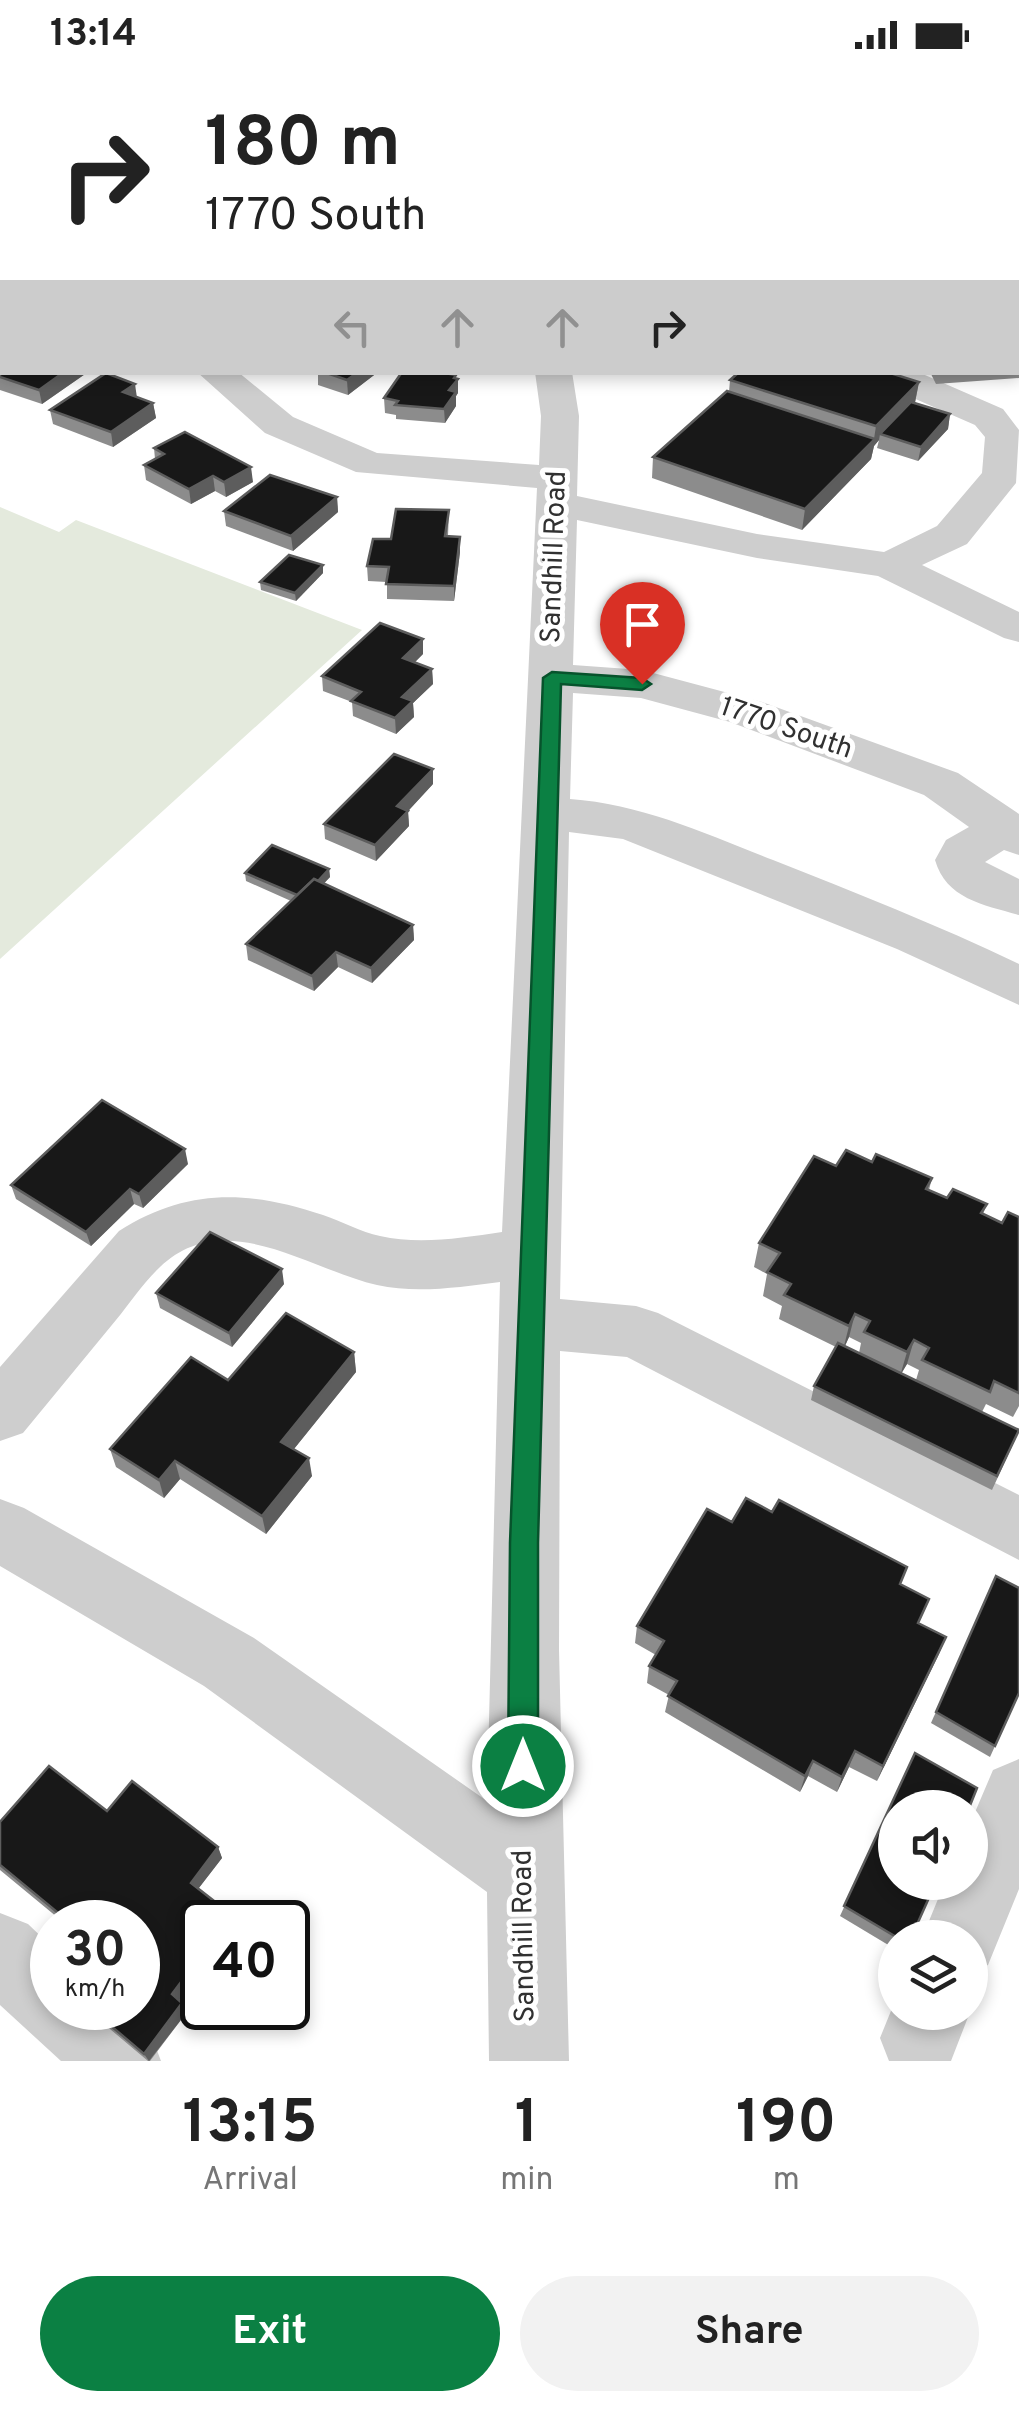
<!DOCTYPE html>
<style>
:root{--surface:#fff;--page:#f2f2f2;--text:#222;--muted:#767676;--accent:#0b8043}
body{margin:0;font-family:Overpass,sans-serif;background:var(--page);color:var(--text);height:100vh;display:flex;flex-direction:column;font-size:38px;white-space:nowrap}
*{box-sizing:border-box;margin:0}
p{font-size:32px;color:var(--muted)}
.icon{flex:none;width:55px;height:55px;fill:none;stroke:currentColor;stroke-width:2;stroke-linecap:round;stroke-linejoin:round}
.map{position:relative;height:1991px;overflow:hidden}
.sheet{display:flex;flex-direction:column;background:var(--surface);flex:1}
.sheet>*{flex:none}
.top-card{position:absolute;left:0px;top:0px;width:1020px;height:305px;box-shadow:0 5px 15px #0003;background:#fff;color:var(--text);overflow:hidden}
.tools{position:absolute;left:878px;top:1720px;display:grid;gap:20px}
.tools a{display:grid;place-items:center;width:110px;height:110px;border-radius:50%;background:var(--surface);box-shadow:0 5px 15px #0003;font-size:50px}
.speed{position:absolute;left:30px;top:1830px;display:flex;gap:20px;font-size:50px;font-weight:700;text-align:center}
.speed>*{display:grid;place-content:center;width:130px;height:130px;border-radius:50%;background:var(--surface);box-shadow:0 5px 15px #0003;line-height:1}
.speed small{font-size:25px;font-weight:400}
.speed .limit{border:5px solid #111;border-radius:15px;background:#fff;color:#111}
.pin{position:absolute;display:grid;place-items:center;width:85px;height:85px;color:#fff;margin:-102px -42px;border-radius:50% 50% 50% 0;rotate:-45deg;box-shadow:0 0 10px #0007}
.pin .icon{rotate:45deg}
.me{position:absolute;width:110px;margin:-55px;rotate:0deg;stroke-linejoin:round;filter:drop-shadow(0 0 8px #0008)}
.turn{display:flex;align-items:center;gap:35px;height:210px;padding:0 40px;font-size:45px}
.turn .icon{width:130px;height:130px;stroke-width:2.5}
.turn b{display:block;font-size:70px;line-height:85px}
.lanes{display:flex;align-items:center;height:95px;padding:0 40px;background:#0003;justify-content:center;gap:50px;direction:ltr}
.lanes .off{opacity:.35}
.eta{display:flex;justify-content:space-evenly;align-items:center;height:170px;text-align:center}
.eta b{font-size:60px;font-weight:700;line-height:70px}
.cta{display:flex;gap:20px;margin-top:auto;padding:20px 40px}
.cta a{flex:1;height:115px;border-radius:60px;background:var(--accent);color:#fff;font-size:40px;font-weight:700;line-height:115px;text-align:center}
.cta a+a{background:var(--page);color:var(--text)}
.status{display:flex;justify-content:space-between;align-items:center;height:70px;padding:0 50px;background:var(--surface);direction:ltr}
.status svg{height:28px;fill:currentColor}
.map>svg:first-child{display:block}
.green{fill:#e4eadd}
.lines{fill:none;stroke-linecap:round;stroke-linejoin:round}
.minor{fill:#cecece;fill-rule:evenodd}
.highway{fill:#989898;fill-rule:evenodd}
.wall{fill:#8c8c8c;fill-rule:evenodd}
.shaded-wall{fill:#5d5d5d}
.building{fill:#181818;stroke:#5d5d5d;stroke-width:2.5}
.route{fill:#0b8043;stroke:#07532c;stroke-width:2.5}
.labels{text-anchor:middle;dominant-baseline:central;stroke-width:10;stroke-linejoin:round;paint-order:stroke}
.street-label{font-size:28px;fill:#313131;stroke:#fff}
</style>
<div class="status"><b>13:14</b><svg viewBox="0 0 49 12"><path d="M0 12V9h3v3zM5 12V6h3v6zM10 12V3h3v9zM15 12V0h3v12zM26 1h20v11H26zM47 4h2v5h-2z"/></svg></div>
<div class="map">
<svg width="1019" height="1991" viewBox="0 0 1019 1991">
<rect width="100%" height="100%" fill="#fff"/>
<polygon class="green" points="0,437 59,462 76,450 362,560 0,889"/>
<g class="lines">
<g class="minor">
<polygon points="441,0 471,0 472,2 443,2"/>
<rect x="0" y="22" width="2" height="18"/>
<rect x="0" y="207" width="2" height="21"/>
<path d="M197,302h41l55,45 84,36 162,12 2,-49 -6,-44h37l7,44 -2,80 180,38 127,18 53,-26 45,-53 3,-36 -10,-12 -103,-45 -5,-8h51l85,37 16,21 -3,53 -49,61 -45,21 97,47v30l-15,-4 -126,-62 -121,-18 -180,-38 -4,145 69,5 120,32 196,71 61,41v41l-15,-5 -19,12 34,17v36c-35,-10 -73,-16 -84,-55l11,-20 23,-13 -45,-32 -194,-73 -89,-24 -68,-5 -3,106c72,5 136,35 203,61 83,33 165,65 246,104v41l-122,-56 -274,-110 -54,-7 -9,467 76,7 22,7 361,182v65l-392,-203 -67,-6 -1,299 10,411h-80l-2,-169 -283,-206 -204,-120v-67l24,9 230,130 233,163 13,-519c-40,5 -83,12 -123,3 -67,-15 -153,-80 -217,-18 -16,15 -30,36 -44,53 -31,38 -62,75 -93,113l-23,8v-74l119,-136c67,-43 130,-41 204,-16 18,6 38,17 57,21 39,9 82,2 122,-4l35,-744 -181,-16 -91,-39z"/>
<polygon points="1019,1689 1019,1819 988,1895 970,1903 970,1868 922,1868 945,1812 970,1812 970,1754 993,1700"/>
<polygon points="0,1843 28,1854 52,1877 52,1938 121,1938 150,1962 161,1991 61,1991 0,1935"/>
<polygon points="895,1931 895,1942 970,1942 951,1991 889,1991 880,1968"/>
</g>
<polygon class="highway" points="985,0 1015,0 1017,2 987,2"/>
</g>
<g class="wall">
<polygon points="0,0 69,0 64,2 2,2 2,6 0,5"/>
<polygon points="1018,224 1019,226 1019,308 936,314 930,302 1018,302"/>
<polygon points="0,270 2,302 88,302 42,334 0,320"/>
<polygon points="316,302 378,302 348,325 318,315 318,303"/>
<polygon points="456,308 458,309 458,323 456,326 456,336 445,353 396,349 396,345 385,343 384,328"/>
<polygon points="730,310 919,312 915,333 950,344 948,359 918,391 877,378 879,370 874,376 871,389 802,460 652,408 653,387 729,322"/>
<polygon points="137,327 153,333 156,348 113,377 53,354 50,340"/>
<polygon points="154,378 253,412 226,427 215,421 191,434 146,410 144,395 155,389"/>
<polygon points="337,427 338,442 293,481 226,456 224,441"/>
<polygon points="449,440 448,466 460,467 460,482 454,531 387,529 387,512 368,511 367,496 391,469"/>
<polygon points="323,495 323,503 296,531 261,520 260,512"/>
<polygon points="423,584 415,592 432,599 433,614 413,633 414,647 396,664 353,646 352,632 323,621 322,606"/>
<polygon points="433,714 408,741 409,756 376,791 325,769 324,754"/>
<polygon points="329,799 330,807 324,813 413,855 414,870 372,913 338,897 314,921 248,890 246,874 291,831 246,811 245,803"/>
<path d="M872,1092l60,16 -3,12 18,8 40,6 -4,10 19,9 17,-6v189l-6,11 -27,-13 -4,8 37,19 -27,59 -181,-90 3,-14 22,-39 -57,-28 3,-13 -19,-10 4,-22 -13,-7 5,-24 77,-77zM849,1267l12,6 -2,10 -14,-7zM907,1294l12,6 -3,10 -15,-7z"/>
<polygon points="188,1094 143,1138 134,1134 91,1176 16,1129 11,1115"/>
<polygon points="284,1214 232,1277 160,1238 156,1223"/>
<polygon points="354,1282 356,1302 294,1379 312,1406 266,1464 180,1409 164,1428 116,1397 110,1379 228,1310"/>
<polygon points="732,1452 901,1514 919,1554 946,1567 877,1711 849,1697 837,1722 808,1706 800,1722 665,1642 669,1625 647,1613 649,1596 656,1585 635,1573 637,1556"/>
<polygon points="996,1506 995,1676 990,1687 931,1653"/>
<polygon points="915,1683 911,1868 895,1868 895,1879 840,1846"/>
<polygon points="107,1741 218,1777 222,1788 198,1819 232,1845 234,1852 202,1852 202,1898 179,1930 187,1942 150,1991 148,1991 85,1938 138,1938 138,1852 63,1852 0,1800 0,1752"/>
</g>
<g class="shaded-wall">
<polygon points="49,0 69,0 64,2 44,2"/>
<polygon points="2,75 2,90 0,91 0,76"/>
<polygon points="2,144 2,160 0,162 0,146"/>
<polygon points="64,302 88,302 42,334 39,320"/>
<polygon points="358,302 378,302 348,325 347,310"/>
<polygon points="456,305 456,311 458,309 458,323 456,326 456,336 445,353 444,339"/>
<polygon points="919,312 915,332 884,365 880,364 879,370 874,376 871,389 802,460 805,439 874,369 876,356"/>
<polygon points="135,314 137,328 123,322"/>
<polygon points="153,333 156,348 113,377 111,362"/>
<polygon points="950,344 948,359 918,391 921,377"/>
<polygon points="251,397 253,412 226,427 224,412"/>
<polygon points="213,406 215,421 191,434 189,419"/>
<polygon points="337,427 338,442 293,481 291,466"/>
<polygon points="460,467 460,482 454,531 454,516"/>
<polygon points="323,495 323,503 296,531 295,523"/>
<polygon points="423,569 423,584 404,603 403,588"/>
<polygon points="432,599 433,614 413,633 414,647 396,664 395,648 402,627"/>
<polygon points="433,699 433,714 398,752 397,736"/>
<polygon points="408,741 409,756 376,791 375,775"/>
<polygon points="329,799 330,807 303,836 302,828"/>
<polygon points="413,855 414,870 372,913 371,898"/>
<polygon points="336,882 338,897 314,921 312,906"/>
<polygon points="185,1079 188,1094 143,1138 139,1124"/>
<polygon points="130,1119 134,1134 91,1176 86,1162"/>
<polygon points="282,1199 284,1214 232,1277 229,1263"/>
<polygon points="855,1244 849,1267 843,1280 849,1256"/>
<polygon points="914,1270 907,1294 900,1306 907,1282"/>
<polygon points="354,1282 356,1302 285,1390 281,1372"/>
<polygon points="309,1388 312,1406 266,1464 262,1446"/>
<polygon points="175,1391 180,1409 164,1428 159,1410"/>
<polygon points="946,1567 939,1584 877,1711 883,1696"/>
<polygon points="855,1681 849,1697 837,1722 842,1707"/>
<polygon points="813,1691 808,1706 800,1722 805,1706"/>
<polygon points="218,1777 222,1788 195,1823 191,1813"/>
<polygon points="202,1884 202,1898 177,1933 172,1924"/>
<polygon points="182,1933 187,1942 149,1991 144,1984"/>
</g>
<g class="building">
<polygon points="23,0 49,0 44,2 32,2"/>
<polygon points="72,0 146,0 149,1 147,2 67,2"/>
<rect x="345" y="0" width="38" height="2"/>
<polygon points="0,54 2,55 2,75 0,76"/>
<polygon points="1018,224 1019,226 1019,288 1018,288"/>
<polygon points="2,269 2,302 64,302 39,320 0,307 0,270"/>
<polygon points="324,302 358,302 347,310"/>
<polygon points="402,302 439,302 456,305 454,308 458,309 449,320 456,322 444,339 395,335 398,331 384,328"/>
<polygon points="739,302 887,302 919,312 876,356 730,310"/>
<polygon points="106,303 135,314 123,322 153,333 111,362 50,340"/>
<polygon points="727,321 875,369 805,439 653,387"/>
<polygon points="911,332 950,344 921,377 880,364"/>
<polygon points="185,362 251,397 224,412 213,406 189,419 144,395 164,384 154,378"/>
<polygon points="270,405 337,427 291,466 224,441"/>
<polygon points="396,439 449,440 445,466 460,467 454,516 386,514 389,497 367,496 373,469 391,469"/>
<polygon points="289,485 323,495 295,523 260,512"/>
<polygon points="380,553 423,569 403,588 432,599 402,627 413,631 395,648 351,631 361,622 322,606"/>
<polygon points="394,684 433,699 397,736 408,741 375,775 324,754"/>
<polygon points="272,775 329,799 318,811 314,809 297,825 245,803"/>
<polygon points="314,809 413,855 371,898 336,882 312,906 246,874"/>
<polygon points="102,1030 185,1079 139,1124 130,1119 86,1162 11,1115"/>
<polygon points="846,1080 872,1092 876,1084 932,1108 926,1119 947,1128 953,1119 987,1134 981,1143 1002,1153 1008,1142 1019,1147 1019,1323 994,1311 990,1322 922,1290 929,1278 914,1270 907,1282 864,1262 870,1251 855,1244 849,1256 784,1225 791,1214 767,1202 780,1183 759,1173 814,1086 836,1096"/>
<polygon points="210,1162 282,1199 229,1263 156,1223"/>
<polygon points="286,1243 354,1282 281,1372 309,1388 262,1446 175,1391 159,1410 110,1379 191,1287 228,1310"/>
<polygon points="838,1273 1019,1360 997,1406 814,1316"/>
<polygon points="746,1428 772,1442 779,1430 907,1497 900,1514 929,1529 918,1553 946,1567 883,1696 855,1681 842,1707 813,1691 805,1706 668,1626 677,1611 649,1596 664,1571 637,1556 707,1439 732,1452"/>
<polygon points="996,1506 1019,1518 1019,1623 995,1676 936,1642"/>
<polygon points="915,1683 977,1718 969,1738 895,1738 895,1812 936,1812 911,1868 898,1868 844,1836"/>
<polygon points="49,1696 107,1741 132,1711 218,1777 191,1813 232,1845 226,1852 202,1852 202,1884 172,1924 182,1933 144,1984 90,1938 138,1938 138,1852 69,1852 0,1795 0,1752"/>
</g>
<polygon class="route" points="552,602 642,608 651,614 642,620 561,614 538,1473 538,1696 534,1706 523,1711 513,1706 508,1696 510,1473 543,608"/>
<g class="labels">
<g class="street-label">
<text transform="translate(555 487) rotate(-88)">Sandhill Road</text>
<text transform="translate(786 659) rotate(19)">1770 South</text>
<text transform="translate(525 1866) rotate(-91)">Sandhill Road</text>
</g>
</g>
</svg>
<div class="tools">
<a><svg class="icon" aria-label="sound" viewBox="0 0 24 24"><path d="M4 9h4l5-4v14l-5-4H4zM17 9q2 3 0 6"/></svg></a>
<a><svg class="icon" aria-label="layers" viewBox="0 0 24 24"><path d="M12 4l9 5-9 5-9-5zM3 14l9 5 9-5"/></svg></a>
</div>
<div class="speed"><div>30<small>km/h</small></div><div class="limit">40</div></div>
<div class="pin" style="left:642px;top:614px;background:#d93025"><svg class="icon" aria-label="arrive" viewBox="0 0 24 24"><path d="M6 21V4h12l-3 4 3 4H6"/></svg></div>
<svg class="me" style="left:523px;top:1696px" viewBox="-20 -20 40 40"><circle r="17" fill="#0b8043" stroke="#fff" stroke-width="3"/><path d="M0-11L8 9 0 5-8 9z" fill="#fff"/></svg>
<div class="top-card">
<div class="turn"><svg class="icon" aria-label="right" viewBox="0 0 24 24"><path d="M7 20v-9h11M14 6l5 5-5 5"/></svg><div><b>180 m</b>1770 South</div></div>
<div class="lanes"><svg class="icon off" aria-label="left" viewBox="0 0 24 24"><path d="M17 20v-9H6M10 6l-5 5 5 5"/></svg><svg class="icon off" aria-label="ahead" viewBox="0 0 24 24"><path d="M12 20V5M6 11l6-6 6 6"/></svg><svg class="icon off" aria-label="ahead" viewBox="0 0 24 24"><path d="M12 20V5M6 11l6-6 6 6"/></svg><svg class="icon" aria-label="right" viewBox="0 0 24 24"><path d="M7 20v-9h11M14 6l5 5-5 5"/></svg></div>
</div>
</div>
<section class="sheet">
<div class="eta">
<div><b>13:15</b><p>Arrival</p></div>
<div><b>1</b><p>min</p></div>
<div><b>190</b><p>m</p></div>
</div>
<div class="cta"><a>Exit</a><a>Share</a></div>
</section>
